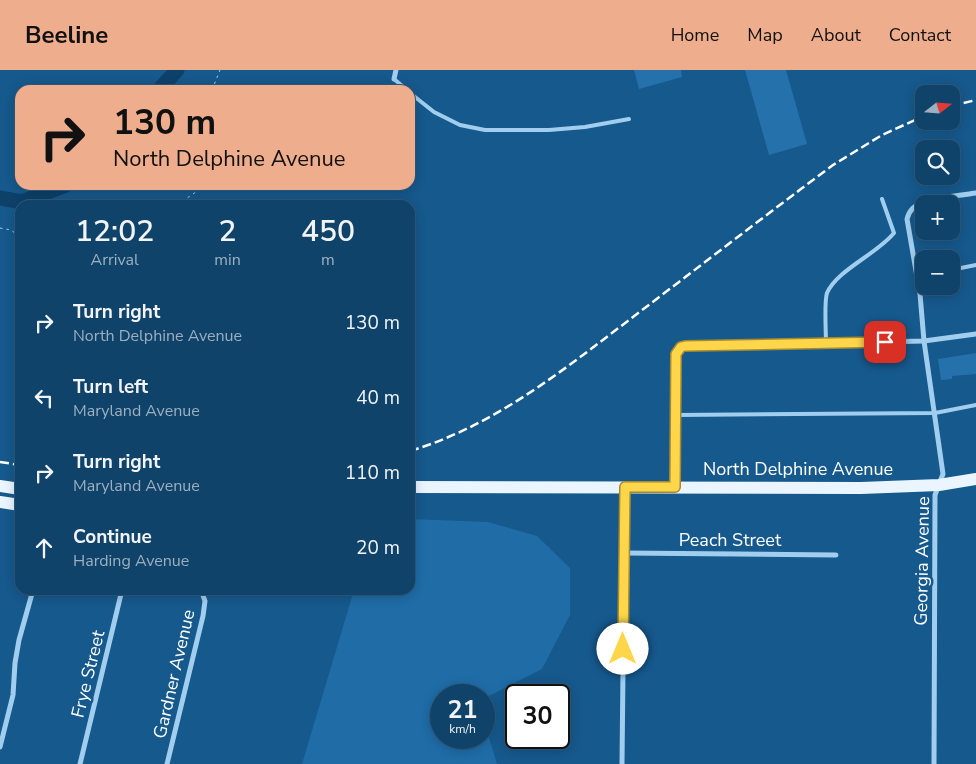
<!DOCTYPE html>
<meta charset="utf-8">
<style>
:root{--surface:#10436a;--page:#194a70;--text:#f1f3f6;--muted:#9cb0c1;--line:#305c7e;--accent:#eead8d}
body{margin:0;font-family:"Nunito Sans",sans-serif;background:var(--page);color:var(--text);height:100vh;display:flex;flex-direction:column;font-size:19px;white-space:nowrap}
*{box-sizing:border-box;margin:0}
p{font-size:16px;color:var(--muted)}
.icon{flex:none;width:28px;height:28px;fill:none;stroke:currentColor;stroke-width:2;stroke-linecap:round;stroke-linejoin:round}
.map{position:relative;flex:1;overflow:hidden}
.side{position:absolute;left:15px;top:130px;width:400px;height:395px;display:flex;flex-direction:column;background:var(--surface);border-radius:15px;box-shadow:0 2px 12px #0003,0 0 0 1px var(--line)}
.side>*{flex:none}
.hud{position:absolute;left:15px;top:15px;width:400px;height:105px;border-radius:15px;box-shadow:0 2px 12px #0003,0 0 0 1px var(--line);background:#eead8d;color:#111;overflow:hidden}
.needle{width:32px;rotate:73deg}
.tools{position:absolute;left:915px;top:15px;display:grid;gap:10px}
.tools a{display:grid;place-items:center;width:45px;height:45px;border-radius:10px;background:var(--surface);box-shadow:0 2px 12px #0003,0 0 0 1px var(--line);font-size:25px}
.speed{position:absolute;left:430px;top:614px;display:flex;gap:10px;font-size:25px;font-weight:700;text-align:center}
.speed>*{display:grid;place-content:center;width:65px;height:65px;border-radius:50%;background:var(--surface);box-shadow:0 2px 12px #0003,0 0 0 1px var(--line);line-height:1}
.speed small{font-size:12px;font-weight:400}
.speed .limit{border:2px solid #111;border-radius:8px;background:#fff;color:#111}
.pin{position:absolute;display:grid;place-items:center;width:42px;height:42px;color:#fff;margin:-21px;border-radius:10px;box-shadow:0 2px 8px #0006}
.me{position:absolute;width:55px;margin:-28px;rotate:0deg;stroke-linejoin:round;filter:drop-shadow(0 0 4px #0008)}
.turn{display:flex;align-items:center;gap:18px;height:105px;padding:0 15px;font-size:22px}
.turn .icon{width:65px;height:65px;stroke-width:2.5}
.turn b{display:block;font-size:35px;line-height:42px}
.eta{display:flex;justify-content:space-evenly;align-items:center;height:85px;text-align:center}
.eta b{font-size:30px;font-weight:600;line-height:35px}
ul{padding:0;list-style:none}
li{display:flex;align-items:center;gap:15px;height:75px;padding:0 15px}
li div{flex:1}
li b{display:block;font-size:19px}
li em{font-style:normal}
header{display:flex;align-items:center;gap:30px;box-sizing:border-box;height:70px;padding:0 25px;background:var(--accent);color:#111}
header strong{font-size:24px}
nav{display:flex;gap:28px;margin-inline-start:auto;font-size:18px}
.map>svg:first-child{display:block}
.green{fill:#1f6ca7}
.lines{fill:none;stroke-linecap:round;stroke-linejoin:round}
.river{stroke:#0e416a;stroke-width:15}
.building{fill:#2571ac}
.path{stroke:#a1ceef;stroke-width:1;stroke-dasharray:2.5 4;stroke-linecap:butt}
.lane{stroke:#a1ceef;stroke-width:4}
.street{stroke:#a1ceef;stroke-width:5}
.primary{stroke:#eaf5ff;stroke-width:12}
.rail{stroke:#fff;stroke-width:2.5;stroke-dasharray:9 4;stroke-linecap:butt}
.route-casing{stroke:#a68a30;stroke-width:12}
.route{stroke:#ffd54a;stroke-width:9}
.labels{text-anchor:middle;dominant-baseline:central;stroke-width:5;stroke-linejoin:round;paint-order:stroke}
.street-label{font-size:18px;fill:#fff;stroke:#16598d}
</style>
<header>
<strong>Beeline</strong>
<nav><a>Home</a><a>Map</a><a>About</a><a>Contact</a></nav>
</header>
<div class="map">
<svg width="976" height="694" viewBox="0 0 976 694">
<rect width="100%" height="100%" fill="#16598d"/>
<polygon class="green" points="410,449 488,452 537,466 570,498 570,545 542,599 487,627 484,643 484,625 441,625 441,668 484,668 484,651 497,694 302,694 354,520 410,520"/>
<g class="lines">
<g class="river">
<polyline points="159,20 177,0"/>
<polyline points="0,128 22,132 66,115"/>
</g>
</g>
<g class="building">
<polygon points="634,0 681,0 682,7 639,19"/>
<polygon points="745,0 786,0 807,74 769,85"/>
<polygon points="976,283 976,304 952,306 952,309 941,310 938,289"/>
</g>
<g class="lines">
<g class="path">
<polyline points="212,20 220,0"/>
<polyline points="177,135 206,115"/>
<polyline points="0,158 11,160 20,167"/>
</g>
<g class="lane">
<polyline points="394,9 407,20"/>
<polyline points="410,23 434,42 460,55 485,60 549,60 585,57 629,49"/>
<polyline points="951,200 976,195"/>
<path d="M826,273c0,-10 -2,-42 1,-50 10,-23 50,-39 67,-60l-12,-34"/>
<polyline points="676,345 935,343 976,335"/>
</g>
<g class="street">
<polyline points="394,9 396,0"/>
<polyline points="675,417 676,284 681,277 685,276 924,271 976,264"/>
<polyline points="624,483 836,485"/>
<polyline points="0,677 13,625 15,593 19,570 33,520"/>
<polyline points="80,694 122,520"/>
<polyline points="167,694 203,546 205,531 201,520"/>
<polyline points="622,694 625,417"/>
<path d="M934,694l1,-269 8,-21 -19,-133 -4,-47 -13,-75c1,-4 3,-8 6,-11 9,-9 49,-13 63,-15"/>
</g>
<g class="primary">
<polyline points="0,416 20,419"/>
<polyline points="410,417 861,418 939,415 976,409"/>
<polyline points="0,432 20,435"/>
</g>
<g class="rail">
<polyline points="951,36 976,30"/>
<path d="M410,381c86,-26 153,-81 223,-134 67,-51 133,-102 200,-152l49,-30 42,-19"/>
<polyline points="0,392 20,395"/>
</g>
</g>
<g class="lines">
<g class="route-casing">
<polyline id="route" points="623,579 625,417 675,417 676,284 681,277 685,276 885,272"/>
</g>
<use href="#route" class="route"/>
</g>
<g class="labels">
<g class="street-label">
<text x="798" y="399">North Delphine Avenue</text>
<text x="730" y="470">Peach Street</text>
<text transform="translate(922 491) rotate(-89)">Georgia Avenue</text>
<text transform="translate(88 604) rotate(-76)">Frye Street</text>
<text transform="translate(174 604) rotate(-77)">Gardner Avenue</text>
</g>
</g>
</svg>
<div class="tools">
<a><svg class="needle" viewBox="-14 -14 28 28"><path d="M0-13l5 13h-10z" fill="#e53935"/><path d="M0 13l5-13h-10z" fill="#9cb0c1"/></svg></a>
<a><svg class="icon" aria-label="search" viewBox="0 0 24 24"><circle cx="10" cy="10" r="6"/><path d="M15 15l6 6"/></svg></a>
<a>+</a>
<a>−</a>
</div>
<div class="speed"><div>21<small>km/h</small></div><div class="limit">30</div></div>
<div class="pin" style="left:885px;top:272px;background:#d93025"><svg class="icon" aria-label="arrive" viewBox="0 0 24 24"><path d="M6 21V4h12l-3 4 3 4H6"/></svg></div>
<svg class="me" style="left:623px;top:579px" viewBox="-20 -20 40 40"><circle r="19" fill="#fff"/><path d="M0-13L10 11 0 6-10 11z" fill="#ffd54a"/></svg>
<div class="hud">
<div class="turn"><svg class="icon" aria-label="right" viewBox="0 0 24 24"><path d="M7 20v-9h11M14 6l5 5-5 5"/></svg><div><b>130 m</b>North Delphine Avenue</div></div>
</div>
<section class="side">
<div class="eta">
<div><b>12:02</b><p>Arrival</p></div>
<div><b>2</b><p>min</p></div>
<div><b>450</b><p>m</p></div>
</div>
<ul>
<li><svg class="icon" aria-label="right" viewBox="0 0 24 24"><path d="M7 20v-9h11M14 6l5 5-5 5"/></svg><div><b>Turn right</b><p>North Delphine Avenue</p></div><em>130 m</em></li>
<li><svg class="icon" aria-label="left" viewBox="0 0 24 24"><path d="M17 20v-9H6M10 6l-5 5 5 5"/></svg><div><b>Turn left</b><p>Maryland Avenue</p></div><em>40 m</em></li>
<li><svg class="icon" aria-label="right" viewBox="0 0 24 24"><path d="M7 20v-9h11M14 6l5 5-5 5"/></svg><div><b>Turn right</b><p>Maryland Avenue</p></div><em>110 m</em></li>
<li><svg class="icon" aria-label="ahead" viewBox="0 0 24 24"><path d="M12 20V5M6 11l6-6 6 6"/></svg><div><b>Continue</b><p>Harding Avenue</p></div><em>20 m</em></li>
</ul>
</section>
</div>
